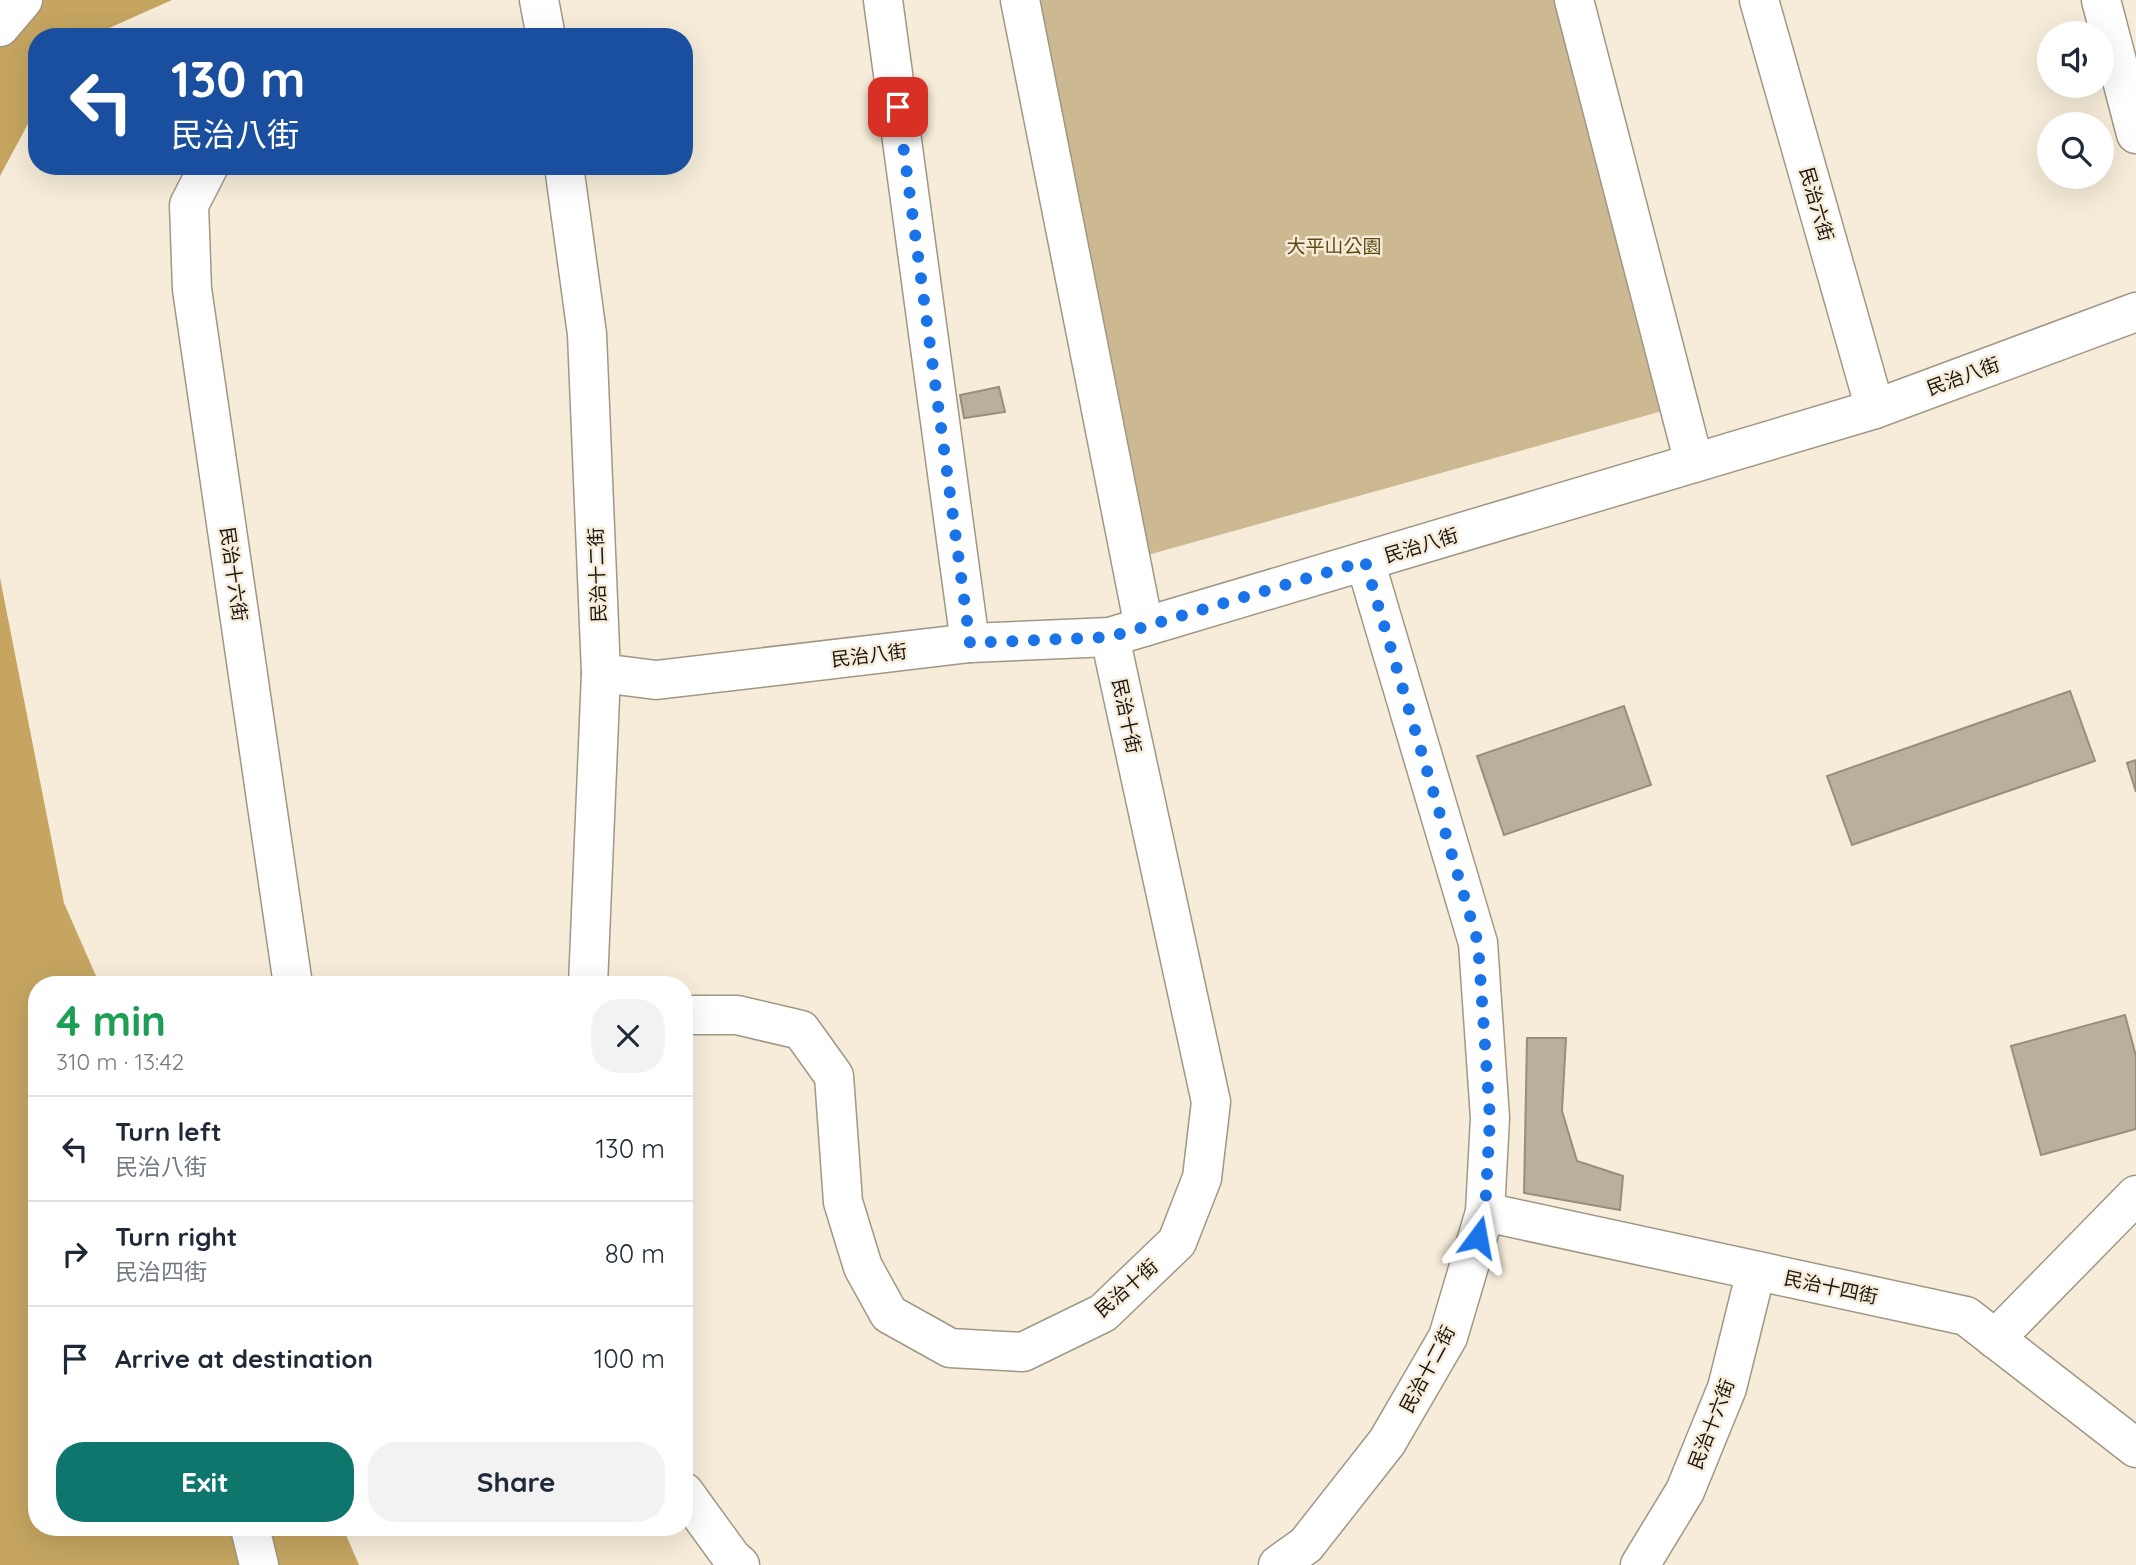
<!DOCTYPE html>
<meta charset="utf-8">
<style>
:root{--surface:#fff;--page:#f2f2f3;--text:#1f2937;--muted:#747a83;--line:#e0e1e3;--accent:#0f766e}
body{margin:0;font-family:Quicksand,"Noto Sans TC",sans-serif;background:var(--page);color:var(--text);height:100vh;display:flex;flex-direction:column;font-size:26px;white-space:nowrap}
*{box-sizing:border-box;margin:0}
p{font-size:23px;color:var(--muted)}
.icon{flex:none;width:38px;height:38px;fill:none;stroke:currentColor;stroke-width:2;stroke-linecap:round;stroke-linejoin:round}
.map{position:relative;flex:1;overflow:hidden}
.details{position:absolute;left:28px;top:976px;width:665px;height:560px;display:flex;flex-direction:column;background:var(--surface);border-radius:28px;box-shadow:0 7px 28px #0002}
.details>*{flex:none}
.hud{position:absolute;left:28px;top:28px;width:665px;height:147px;border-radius:28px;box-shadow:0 7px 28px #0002;background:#1a4fa0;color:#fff;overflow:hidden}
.tools{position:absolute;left:2037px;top:21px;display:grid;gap:14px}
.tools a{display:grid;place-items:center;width:77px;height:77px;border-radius:50%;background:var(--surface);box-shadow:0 7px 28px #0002;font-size:35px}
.pin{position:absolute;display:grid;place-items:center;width:60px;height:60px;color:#fff;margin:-30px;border-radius:14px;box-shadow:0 4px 10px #0006}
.me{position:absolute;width:77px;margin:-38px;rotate:13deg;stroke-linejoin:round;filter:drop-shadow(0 0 5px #0008)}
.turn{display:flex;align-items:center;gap:24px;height:147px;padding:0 28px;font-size:32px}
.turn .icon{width:91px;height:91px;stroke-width:2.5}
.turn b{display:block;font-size:49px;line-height:60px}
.round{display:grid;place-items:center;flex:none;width:74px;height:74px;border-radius:28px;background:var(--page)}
.head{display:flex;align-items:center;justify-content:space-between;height:119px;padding:0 28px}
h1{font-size:42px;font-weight:700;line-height:52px;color:#1e9e55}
.cta{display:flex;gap:14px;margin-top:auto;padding:14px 28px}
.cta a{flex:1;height:80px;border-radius:28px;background:var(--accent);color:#fff;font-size:28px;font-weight:700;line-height:80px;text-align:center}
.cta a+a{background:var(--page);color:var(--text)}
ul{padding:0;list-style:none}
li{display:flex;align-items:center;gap:21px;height:105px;padding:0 28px;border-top:2px solid var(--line)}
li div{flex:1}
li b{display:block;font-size:26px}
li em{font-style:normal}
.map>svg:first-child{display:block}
.green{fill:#cdb991}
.forest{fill:#c5a560}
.building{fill:#b8af9d;stroke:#978e7c;stroke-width:2}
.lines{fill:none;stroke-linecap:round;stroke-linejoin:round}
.minor-casing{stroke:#a09785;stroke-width:41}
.major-casing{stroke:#a09785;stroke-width:41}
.minor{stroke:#fff;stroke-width:38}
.major{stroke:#fff;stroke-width:38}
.route{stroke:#1a73e8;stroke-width:12;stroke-dasharray:0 21.6}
.labels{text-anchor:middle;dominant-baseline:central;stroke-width:5;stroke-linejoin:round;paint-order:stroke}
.street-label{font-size:19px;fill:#1a1610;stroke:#f6ecd9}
.park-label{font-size:19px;fill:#5e4812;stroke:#f6ecd9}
</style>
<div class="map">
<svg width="2136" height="1565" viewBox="0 0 2136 1565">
<rect width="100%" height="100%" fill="#f6ecd9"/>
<polygon class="green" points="1032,0 1564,0 1666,410 1144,556"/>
<g class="forest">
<polygon points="26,0 172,0 89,37 37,37 37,107 0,176 0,30"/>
<polygon points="0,578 64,903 100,985 37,985 37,1528 343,1528 359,1565 0,1565"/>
</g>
<g class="building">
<polygon points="999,387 1005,412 964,418 960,395"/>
<polygon points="2070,691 2095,761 1852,845 1827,776"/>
<polygon points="1624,706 1651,785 1504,835 1477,756"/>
<polygon points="2136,760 2136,792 2127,763"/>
<polygon points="2125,1015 2136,1056 2136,1129 2041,1155 2011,1046"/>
<polygon points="1527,1038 1566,1038 1562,1111 1577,1161 1623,1176 1620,1210 1524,1193"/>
</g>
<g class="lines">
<g class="minor-casing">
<g id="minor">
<polyline points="539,0 546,37"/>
<polyline points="883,0 970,643"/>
<polyline points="1020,0 1144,627"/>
<polyline points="1574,0 1694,463"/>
<polyline points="1759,0 1875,409"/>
<polyline points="2101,0 2136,134"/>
<polyline points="209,166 189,205 192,289 293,985"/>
<polyline points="564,166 587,334 601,673 588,985"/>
<polyline points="601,673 656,680 970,643 1110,637 1875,409 2136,312"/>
<polyline points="684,1015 737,1015 801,1030 834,1076 843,1202 863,1267 889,1314 950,1348 1023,1352 1103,1313 1177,1242 1202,1178 1211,1102 1110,637"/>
<polyline points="1485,1212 1966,1316 2136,1448"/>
<polyline points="1995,1339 2136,1195"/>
<polyline points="684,1492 732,1558 740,1565"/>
<polyline points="250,1528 259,1565"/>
<polyline points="1278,1565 1306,1545 1387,1442 1448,1337 1485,1212 1490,1118 1478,943 1365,561"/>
<polyline points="1640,1565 1685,1491 1727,1388 1756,1271"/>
</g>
</g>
<g class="major-casing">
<polyline id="major" points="0,27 23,0"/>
</g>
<use href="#minor" class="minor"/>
<use href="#major" class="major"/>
</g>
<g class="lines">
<polyline class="route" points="898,107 970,643 1110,637 1365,561 1478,943 1490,1118 1485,1212 1478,1237"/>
</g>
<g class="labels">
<g class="street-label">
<text transform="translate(1817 204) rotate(74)">民治六街</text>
<text transform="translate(1963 376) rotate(-20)">民治八街</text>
<text transform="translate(1421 545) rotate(-17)">民治八街</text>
<text transform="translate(234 574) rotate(82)">民治十六街</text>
<text transform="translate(597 575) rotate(-92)">民治十二街</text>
<text transform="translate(869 655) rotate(-7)">民治八街</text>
<text transform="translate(1127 716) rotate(78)">民治十街</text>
<text transform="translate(1831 1287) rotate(12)">民治十四街</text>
<text transform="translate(1126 1288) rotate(-41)">民治十街</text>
<text transform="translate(1427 1369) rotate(-62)">民治十二街</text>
<text transform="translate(1711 1424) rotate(-69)">民治十六街</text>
</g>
<g class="park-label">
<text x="1334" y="246">大平山公園</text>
</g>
</g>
</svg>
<div class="tools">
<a><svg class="icon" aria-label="sound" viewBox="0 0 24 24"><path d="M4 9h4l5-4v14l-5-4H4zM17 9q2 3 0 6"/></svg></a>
<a><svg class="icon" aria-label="search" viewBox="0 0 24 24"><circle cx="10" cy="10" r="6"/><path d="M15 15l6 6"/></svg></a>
</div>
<div class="pin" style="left:898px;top:107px;background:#d93025"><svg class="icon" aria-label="arrive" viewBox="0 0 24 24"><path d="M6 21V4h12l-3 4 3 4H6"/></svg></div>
<svg class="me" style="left:1478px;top:1237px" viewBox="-20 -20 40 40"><path d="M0-17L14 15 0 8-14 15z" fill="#1a73e8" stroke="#fff" stroke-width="4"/></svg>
<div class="hud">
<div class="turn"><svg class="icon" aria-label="left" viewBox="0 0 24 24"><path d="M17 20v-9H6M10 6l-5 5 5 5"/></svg><div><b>130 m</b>民治八街</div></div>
</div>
<section class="details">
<div class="head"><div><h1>4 min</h1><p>310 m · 13:42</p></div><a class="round"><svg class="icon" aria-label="close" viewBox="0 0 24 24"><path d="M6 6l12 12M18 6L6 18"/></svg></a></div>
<ul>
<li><svg class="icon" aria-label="left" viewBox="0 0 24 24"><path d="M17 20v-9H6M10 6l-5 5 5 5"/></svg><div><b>Turn left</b><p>民治八街</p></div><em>130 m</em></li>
<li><svg class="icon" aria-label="right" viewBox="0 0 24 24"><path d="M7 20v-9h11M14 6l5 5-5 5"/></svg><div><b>Turn right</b><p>民治四街</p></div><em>80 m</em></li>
<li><svg class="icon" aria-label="arrive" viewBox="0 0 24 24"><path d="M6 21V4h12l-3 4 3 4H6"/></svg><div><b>Arrive at destination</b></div><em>100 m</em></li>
</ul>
<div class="cta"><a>Exit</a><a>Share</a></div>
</section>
</div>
